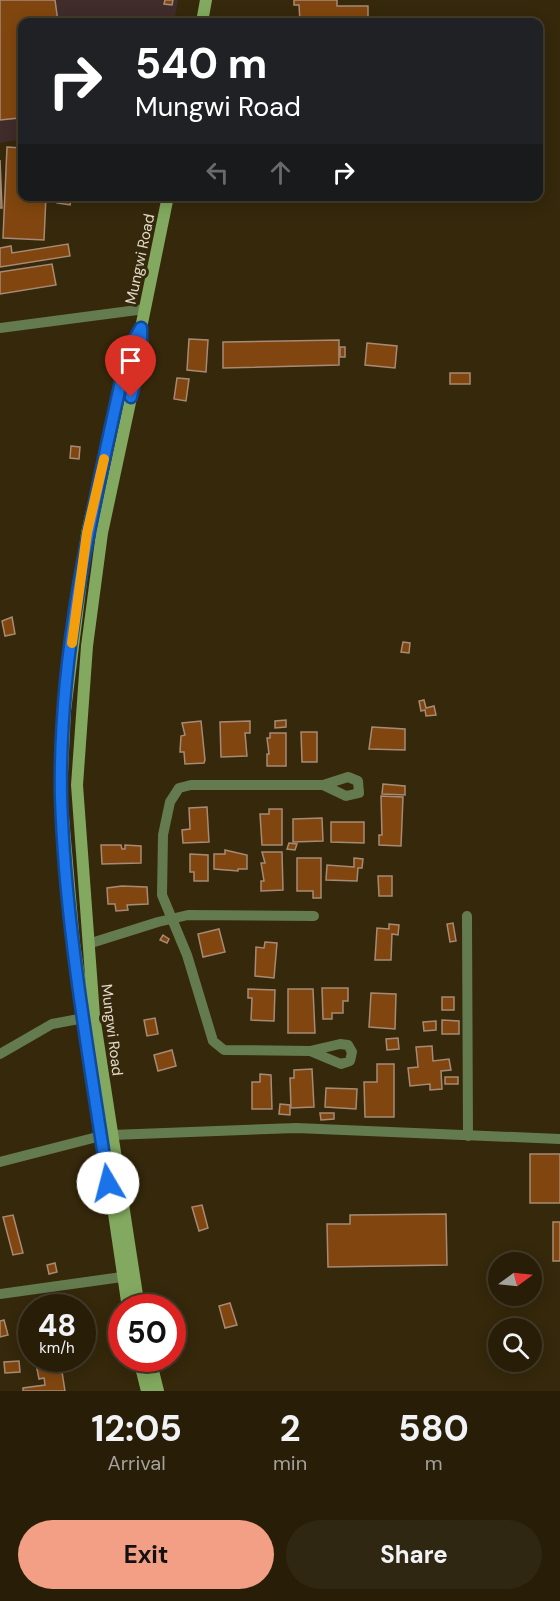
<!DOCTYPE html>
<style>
:root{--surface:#281e08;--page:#302712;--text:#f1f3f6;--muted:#a5a29c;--line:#443c29;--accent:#f39f85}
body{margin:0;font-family:"DM Sans",sans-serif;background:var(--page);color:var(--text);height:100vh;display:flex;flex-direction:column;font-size:22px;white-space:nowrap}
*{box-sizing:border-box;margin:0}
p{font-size:20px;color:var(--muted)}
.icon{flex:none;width:33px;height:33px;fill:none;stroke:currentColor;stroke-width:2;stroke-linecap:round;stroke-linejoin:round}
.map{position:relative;height:1391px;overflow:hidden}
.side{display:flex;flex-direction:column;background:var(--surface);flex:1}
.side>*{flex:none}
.top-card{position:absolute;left:18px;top:18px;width:525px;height:183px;border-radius:12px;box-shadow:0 3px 15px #0003,0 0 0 2px var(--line);background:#202124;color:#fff;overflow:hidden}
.needle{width:39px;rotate:75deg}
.fabs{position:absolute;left:488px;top:1252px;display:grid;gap:12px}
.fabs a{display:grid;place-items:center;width:54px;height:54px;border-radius:50%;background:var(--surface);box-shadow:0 3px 15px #0003,0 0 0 2px var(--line);font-size:30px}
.speed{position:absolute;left:18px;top:1294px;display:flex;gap:12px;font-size:30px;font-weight:700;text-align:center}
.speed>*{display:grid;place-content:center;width:78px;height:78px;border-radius:50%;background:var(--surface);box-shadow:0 3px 15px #0003,0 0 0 2px var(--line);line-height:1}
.speed small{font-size:15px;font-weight:400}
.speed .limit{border:9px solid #d22;background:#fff;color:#111}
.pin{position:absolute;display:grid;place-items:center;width:51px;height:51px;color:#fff;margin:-62px -26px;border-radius:50% 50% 50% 0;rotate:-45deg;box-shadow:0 0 6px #0007}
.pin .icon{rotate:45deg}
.me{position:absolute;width:66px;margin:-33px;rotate:352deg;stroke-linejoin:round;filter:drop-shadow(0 0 4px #0008)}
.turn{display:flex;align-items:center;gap:21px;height:126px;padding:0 18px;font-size:27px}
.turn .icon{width:78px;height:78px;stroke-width:2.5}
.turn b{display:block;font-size:42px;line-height:51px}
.lanes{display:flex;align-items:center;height:57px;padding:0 18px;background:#0003;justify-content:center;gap:30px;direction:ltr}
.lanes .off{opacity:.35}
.eta{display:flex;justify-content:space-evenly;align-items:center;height:102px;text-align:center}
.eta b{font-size:36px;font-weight:700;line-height:42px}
.action{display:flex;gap:12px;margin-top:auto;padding:12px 18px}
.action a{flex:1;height:69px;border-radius:36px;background:var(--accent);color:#111;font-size:24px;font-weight:700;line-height:69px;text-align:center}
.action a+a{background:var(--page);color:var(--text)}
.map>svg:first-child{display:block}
.industrial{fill:#402c2a}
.building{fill:#81460f;stroke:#a78a75;stroke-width:1.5}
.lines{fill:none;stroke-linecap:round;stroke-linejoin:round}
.street{stroke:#637b4e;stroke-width:10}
.secondary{stroke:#82a95f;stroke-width:12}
.route-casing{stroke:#114b97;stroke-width:15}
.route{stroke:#1a73e8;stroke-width:10}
.slow{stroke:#f59e0b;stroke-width:10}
.labels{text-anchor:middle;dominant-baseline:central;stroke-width:6;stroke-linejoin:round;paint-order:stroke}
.street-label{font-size:15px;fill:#e1d9c9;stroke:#35280b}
</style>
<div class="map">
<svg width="560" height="1391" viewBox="0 0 560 1391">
<rect width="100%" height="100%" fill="#35280b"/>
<polygon class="industrial" points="0,0 178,0 174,22 22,22 22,139 0,143"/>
<g class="building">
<polygon points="0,0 55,0 58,22 22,22 22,114 19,114 19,118 0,120"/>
<polygon points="165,0 173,0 172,5 164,4"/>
<polygon points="294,0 337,0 337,6 368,6 368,22 300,22 299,5 294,5"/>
<polygon points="7,147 22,148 22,196 46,196 44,240 3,238"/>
<polygon points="0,160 2,208 0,208"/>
<polygon points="59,196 72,196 70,205 57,203"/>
<polygon points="68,244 70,256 0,267 0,248 11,246 12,253"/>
<polygon points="52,264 56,285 0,294 0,272"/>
<polygon points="189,339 208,340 206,372 187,370"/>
<polygon points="339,340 339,365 223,368 223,342"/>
<polygon points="367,343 397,346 395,368 365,365"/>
<rect x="340" y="347" width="5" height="10"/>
<rect x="450" y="373" width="20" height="11"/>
<polygon points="177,378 189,379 186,401 174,399"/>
<polygon points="71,446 80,447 79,459 70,458"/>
<polygon points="12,617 15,634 5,636 2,621"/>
<polygon points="403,642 410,643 409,653 401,652"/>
<polygon points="424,700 426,708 434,706 436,715 426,716 425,710 421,711 419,701"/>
<polygon points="286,720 286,727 275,728 275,721"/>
<polygon points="201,721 205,760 204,763 185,764 184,752 180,752 181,736 185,735 182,723"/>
<polygon points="250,721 250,733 245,733 247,756 221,757 220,722"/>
<polygon points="372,727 405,729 405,750 369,749"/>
<polygon points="301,732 317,732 317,762 302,762"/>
<polygon points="270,733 286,733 286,766 267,766 267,754 269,754 267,738 270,738"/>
<polygon points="383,784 405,786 405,795 382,794"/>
<polygon points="381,796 403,797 401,846 379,845 379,835 382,835"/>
<polygon points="207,807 209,842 183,843 182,830 190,829 189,808"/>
<polygon points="269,809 282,809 282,845 262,845 260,814 269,814"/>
<polygon points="322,818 323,841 293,842 293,819"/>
<polygon points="331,822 364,822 364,843 331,842"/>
<polygon points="289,843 297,844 295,850 287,849"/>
<polygon points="101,845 121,845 122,849 125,849 125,845 141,846 141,863 102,864"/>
<polygon points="225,850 247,855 247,869 238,869 238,871 214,869 214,854 225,854"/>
<polygon points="262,852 282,852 283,890 261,891 261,881 264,881 261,863 265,863"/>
<polygon points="190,854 208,855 208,881 194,881 194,872 190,872"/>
<polygon points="297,858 321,858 321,898 313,898 313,891 297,891"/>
<polygon points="354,858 363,859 362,868 358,868 357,881 326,880 327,865 354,867"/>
<polygon points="378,876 392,876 392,896 379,896"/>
<polygon points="122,886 147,887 148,904 127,905 128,910 116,911 115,904 108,904 107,888"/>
<polygon points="453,923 456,941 450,942 447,924"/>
<polygon points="389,924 399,925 398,935 392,934 391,960 375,960 377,928 389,929"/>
<polygon points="219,929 225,952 203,957 198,934"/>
<polygon points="163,935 169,939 167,943 160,940"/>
<polygon points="265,942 277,943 274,978 255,976 256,947 264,948"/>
<polygon points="322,988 348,988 348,1001 343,1001 343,1013 332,1013 332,1019 323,1019"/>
<polygon points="248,989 275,990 274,1021 251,1020 252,998 248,998"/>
<polygon points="288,989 313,989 315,1033 288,1033"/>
<polygon points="371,993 396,994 395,1029 369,1027"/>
<rect x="442" y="997" width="12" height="13"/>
<polygon points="155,1018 158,1034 147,1036 144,1020"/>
<polygon points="442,1020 459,1021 459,1034 442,1034"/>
<polygon points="436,1021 436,1030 424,1031 423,1022"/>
<polygon points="398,1038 399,1049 387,1050 386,1039"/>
<polygon points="432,1046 433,1061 449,1059 451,1070 441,1071 442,1089 430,1090 430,1084 410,1086 408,1068 418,1067 416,1047"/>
<polygon points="172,1050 176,1066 158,1071 154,1055"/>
<polygon points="377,1064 394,1064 394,1117 365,1117 364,1082 377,1082"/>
<polygon points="312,1069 314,1107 291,1108 290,1078 294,1078 294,1070"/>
<polygon points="260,1074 271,1075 272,1109 252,1109 252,1082 260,1082"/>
<rect x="445" y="1077" width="13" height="7"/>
<polygon points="326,1088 357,1089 356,1109 325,1107"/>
<polygon points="280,1104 290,1105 290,1115 279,1114"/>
<polygon points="320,1113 334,1113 334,1119 321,1120"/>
<rect x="530" y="1154" width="30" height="49"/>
<polygon points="202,1205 208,1228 199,1231 192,1207"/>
<polygon points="446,1214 447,1265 328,1267 327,1224 350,1224 350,1215"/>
<polygon points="13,1215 23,1253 13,1255 3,1217"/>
<rect x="553" y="1222" width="7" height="39"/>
<polygon points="55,1263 57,1272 49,1274 47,1265"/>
<polygon points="51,1303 51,1308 33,1308 32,1306"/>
<polygon points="230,1303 237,1325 225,1328 219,1306"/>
<polygon points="4,1320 8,1335 0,1337 0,1321"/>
<polygon points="35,1359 60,1359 65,1391 23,1391 23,1388 45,1385 44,1378 39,1379"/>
<polygon points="19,1361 20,1372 5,1373 4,1362"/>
</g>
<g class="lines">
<g class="street">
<polyline points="0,328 145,309"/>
<polyline points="467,916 468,1136"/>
<polyline points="88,944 158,922 188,915 314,916"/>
<polyline points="310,1051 341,1064 350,1061 352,1052 348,1045 340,1044 310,1051 224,1050 213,1041 187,955 162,895 163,835 170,802 179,788 191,785 323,785 348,777 358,781 359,793 346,796 323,785"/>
<polyline points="0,1054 52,1024 84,1018"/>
<polyline points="112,1135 296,1128 560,1139"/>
<polyline points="0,1162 101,1136"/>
<polyline points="0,1294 122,1277"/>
</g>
<g class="secondary">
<polyline points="202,22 206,0"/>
<polyline points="128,1308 74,943 61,794 65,711 87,533 128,350 140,330"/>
<polyline points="139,1308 94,1016 77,785 87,646 102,533 141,351 141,328 168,196"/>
<polyline points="139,1359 147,1391"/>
<polyline points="150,1359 158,1391"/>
</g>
</g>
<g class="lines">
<g class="route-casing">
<path id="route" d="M108,1183c-19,-128 -43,-257 -47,-386 -3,-151 35,-301 67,-447l13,-22v23l-10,46"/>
</g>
<use href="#route" class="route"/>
<polyline class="slow" points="72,643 87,533 104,459"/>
</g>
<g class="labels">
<g class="street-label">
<text transform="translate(140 259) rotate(-78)">Mungwi Road</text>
<text transform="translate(112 1030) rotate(83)">Mungwi Road</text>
</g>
</g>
</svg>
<div class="fabs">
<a><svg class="needle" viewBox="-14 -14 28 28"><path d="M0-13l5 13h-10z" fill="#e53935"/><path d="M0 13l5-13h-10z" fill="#a5a29c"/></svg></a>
<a><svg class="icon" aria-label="search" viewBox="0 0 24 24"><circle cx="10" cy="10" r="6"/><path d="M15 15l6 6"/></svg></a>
</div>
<div class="speed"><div>48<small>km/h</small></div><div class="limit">50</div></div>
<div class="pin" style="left:131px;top:397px;background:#d93025"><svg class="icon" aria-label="arrive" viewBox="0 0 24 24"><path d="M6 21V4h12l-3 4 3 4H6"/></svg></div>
<svg class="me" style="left:108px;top:1183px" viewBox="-20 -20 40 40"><circle r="19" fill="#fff"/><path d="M0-13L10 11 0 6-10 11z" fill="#1a73e8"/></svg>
<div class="top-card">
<div class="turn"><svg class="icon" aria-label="right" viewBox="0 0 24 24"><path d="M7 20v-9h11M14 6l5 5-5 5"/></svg><div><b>540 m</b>Mungwi Road</div></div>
<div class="lanes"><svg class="icon off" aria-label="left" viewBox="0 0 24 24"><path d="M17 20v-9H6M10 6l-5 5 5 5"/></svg><svg class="icon off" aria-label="ahead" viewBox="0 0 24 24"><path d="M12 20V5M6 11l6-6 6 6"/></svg><svg class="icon" aria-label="right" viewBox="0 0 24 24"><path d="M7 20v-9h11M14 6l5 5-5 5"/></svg></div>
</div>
</div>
<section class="side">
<div class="eta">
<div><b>12:05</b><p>Arrival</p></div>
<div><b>2</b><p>min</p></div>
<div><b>580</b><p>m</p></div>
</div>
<div class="action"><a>Exit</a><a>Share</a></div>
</section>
